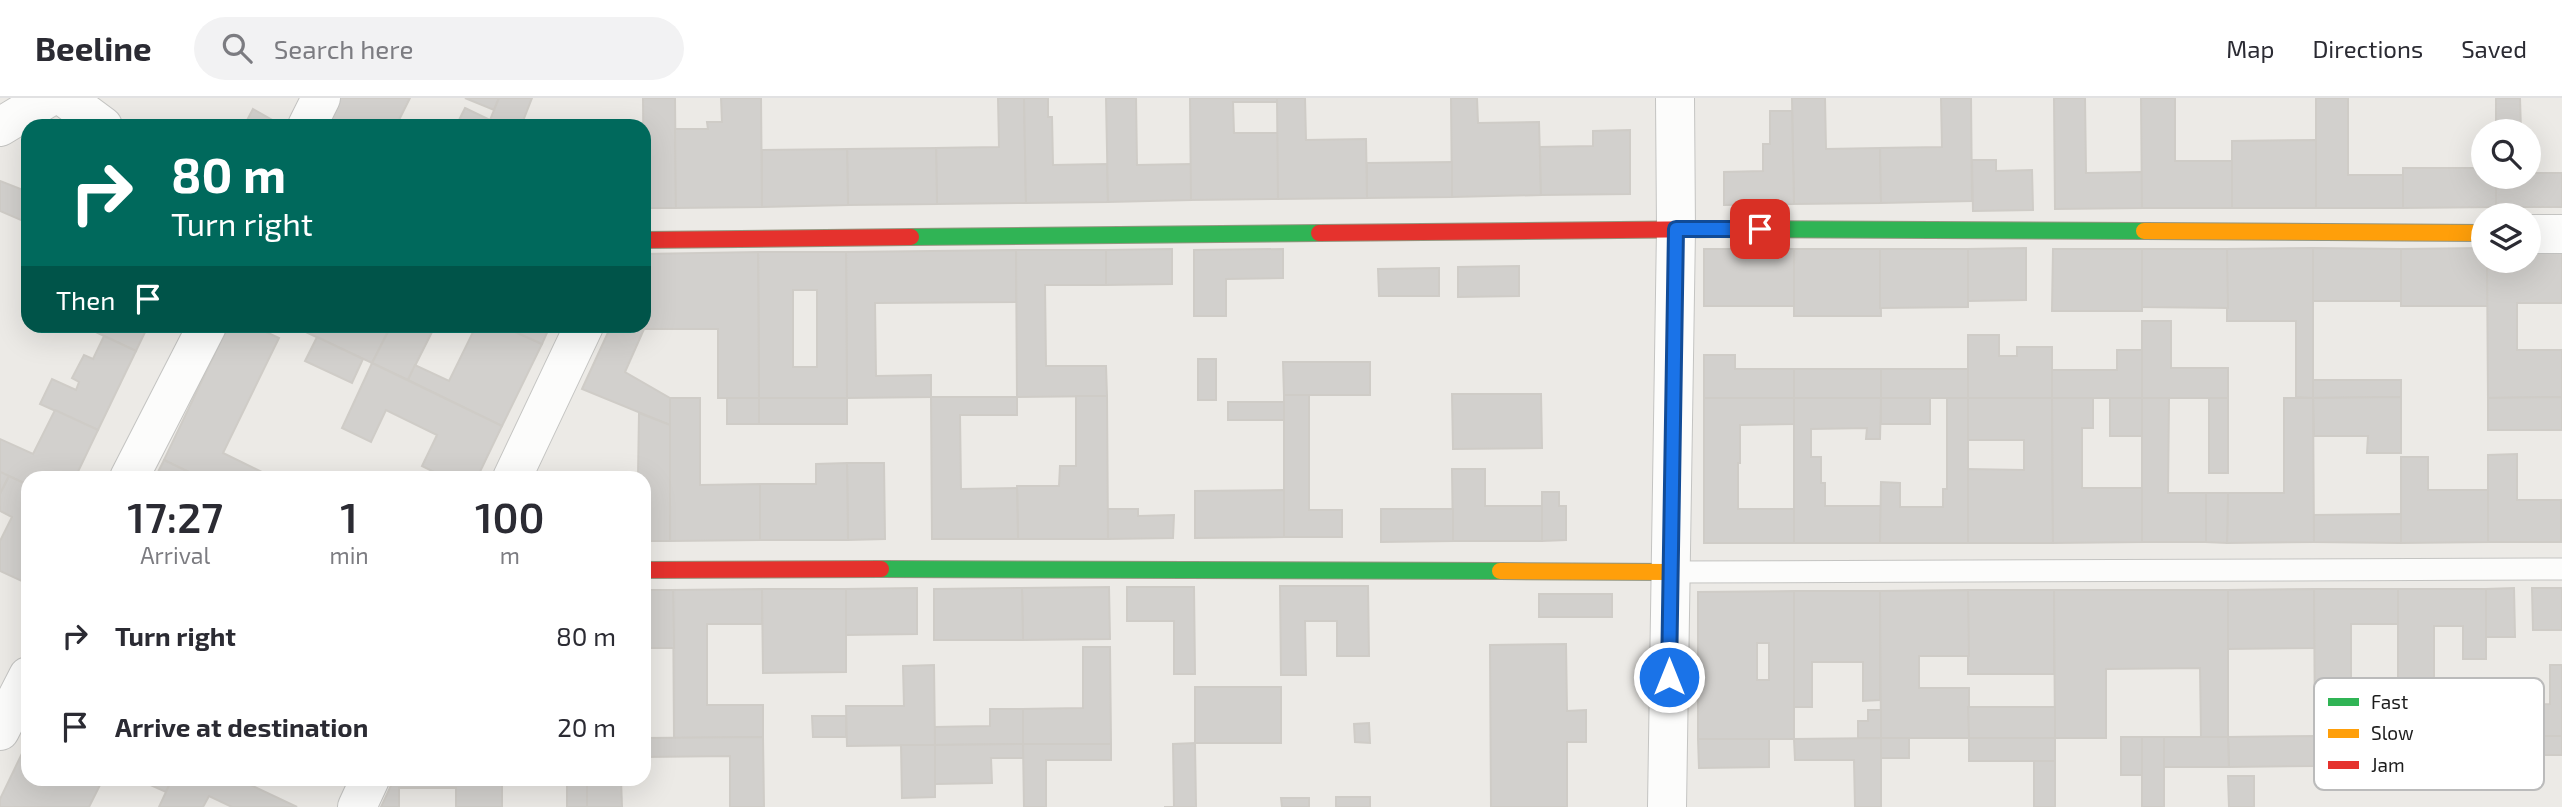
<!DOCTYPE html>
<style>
:root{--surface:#fff;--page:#f2f2f3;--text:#2b2b33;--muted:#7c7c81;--line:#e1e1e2}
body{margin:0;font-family:"Exo 2",sans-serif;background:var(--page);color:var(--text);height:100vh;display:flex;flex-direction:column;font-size:26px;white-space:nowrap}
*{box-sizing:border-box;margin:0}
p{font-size:23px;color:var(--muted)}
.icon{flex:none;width:38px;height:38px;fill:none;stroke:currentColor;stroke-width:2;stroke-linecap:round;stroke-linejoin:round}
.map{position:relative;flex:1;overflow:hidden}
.sheet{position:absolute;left:21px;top:373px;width:630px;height:315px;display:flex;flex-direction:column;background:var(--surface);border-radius:21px;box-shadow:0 7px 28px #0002}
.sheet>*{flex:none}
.guide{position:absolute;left:21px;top:21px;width:630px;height:214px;border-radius:21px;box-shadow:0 7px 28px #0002;background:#00695c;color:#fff;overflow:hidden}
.fabs{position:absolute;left:2471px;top:21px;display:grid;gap:14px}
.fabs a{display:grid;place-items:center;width:70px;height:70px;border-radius:50%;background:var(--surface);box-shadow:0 7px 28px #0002;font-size:35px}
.pin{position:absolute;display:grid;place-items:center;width:60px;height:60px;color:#fff;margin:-30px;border-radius:14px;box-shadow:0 4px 10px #0006}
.me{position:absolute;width:77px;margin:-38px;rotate:0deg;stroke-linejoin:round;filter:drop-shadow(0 0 5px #0008)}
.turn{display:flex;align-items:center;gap:24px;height:147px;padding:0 35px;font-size:32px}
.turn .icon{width:91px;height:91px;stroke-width:2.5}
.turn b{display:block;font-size:49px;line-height:60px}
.then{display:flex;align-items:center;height:66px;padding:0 35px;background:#0003;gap:14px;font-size:26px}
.eta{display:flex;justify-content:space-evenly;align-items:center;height:119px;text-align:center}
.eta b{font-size:42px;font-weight:600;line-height:49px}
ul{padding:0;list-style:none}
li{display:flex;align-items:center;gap:21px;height:91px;padding:0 35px}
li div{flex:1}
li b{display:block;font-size:26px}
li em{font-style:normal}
header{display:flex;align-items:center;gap:42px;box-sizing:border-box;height:98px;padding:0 35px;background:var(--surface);border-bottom:2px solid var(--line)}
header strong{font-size:33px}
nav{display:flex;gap:38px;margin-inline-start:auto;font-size:24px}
.search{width:490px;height:63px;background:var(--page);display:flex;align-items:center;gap:18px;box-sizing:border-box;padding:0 24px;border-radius:38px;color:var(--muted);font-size:26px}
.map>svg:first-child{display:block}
.building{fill:#d2d0cd;stroke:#cfccc7;stroke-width:2;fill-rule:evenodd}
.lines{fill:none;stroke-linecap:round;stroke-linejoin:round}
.lane-casing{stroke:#c4c4c2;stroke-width:23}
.street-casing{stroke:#c4c4c2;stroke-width:40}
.fast-casing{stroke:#93957e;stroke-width:18}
.slow-casing{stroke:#93957e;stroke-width:18}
.jam-casing{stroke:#93957e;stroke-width:18}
.lane{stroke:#fcfcfb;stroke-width:21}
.street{stroke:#fcfcfb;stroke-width:38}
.fast{stroke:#30b455;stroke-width:16}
.slow{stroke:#ff9f0a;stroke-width:16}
.jam{stroke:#e5322d;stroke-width:16}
.route-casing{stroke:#114b97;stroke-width:18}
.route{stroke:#1a73e8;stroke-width:12}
.key{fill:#fff;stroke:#bbb;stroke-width:2}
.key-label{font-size:19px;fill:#1d1d1d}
</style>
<header>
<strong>Beeline</strong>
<div class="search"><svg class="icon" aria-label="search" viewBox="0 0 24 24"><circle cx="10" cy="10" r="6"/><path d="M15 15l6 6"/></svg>Search here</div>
<nav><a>Map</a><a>Directions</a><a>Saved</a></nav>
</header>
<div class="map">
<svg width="2562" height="709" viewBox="0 0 2562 709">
<rect width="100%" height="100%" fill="#eceae6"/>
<g class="building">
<polygon points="338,0 410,0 396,28 325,28"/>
<polygon points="465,0 499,0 494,12"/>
<polygon points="499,0 532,0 521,28 504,28 490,22"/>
<polygon points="643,0 675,0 676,110 644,110"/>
<polygon points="721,0 761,0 762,109 676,110 675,31 708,31 707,24 722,24"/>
<polygon points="998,0 1024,0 1026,105 937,106 936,50 999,49"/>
<polygon points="1024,0 1048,0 1048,19 1052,19 1053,67 1107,66 1108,104 1026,105"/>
<polygon points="1106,0 1136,0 1137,67 1191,66 1191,102 1108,104"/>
<polygon points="1190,0 1277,0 1277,4 1233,4 1234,35 1278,35 1278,101 1191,102"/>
<polygon points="1277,0 1305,0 1306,42 1366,41 1367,100 1278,101"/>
<polygon points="1451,0 1477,0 1478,25 1539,24 1541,97 1452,99"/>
<polygon points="1792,0 1825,0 1826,51 1880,50 1881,105 1794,106"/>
<polygon points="1941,0 1971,0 1972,103 1881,105 1880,50 1942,49"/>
<polygon points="2054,0 2085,0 2086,75 2142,74 2142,110 2055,111"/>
<polygon points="2141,0 2175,0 2175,63 2232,63 2232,110 2142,110"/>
<polygon points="2316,0 2348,0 2348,77 2403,77 2403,110 2316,110"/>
<polygon points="2496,0 2520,0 2521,33 2496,33"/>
<polygon points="465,10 490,22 487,28 456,28"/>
<polygon points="253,11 274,23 272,28 244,28"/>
<polygon points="1770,13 1792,13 1794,106 1724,107 1724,74 1763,73 1763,46 1770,46"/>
<polygon points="1630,32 1630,96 1541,97 1540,49 1593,48 1593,33"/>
<polygon points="2316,42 2316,110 2232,110 2232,43"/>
<polygon points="936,50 937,106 848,107 847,51"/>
<polygon points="847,51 848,107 762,109 762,52"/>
<polygon points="1972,62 1996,62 1996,73 2032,72 2033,112 1973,113"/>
<polygon points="1452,64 1452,99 1367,100 1367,65"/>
<polygon points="2403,70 2483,70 2483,79 2496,79 2496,109 2403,110"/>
<polygon points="2529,75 2562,75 2562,109 2496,109 2496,79 2529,79"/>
<polygon points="0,83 28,94 28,125 0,113"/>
<polygon points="2026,150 2026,202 1968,203 1968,151"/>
<polygon points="2313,150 2313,300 2296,299 2296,223 2227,223 2227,151"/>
<polygon points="2313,150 2401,151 2401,203 2313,203"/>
<polygon points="2483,150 2483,163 2487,163 2488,208 2401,208 2401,151"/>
<polygon points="2529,150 2562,150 2562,205 2517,205 2517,252 2562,252 2562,299 2488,300 2487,163 2529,163"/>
<polygon points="1172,151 1172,186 1106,187 1106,152"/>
<polygon points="1283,151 1283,180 1226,181 1226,218 1194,218 1194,152"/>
<rect x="1704" y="151" width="90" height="57"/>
<polygon points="1794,151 1880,151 1881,218 1794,218"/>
<polygon points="1880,151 1968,151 1968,209 1880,210"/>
<polygon points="2053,151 2142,151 2142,213 2052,213"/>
<polygon points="2142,151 2227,151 2228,210 2142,209"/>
<polygon points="1016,152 1016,204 875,205 876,278 931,277 931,299 847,300 846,154"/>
<polygon points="1016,152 1106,152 1106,187 1045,187 1046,268 1106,268 1107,298 1017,299"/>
<path d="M758,154h88l1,146h-88zM793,192h24v77h-24z"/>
<polygon points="758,154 759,300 718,300 718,231 644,231 625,274 670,300 670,327 582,291 611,228 644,228 644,156"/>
<polygon points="1519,168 1519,198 1458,199 1458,169"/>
<polygon points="1439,170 1439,198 1379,198 1378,171"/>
<polygon points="2142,223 2171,223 2171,270 2228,270 2228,300 2142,300"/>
<polygon points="83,228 148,228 136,253"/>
<polygon points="228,228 253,228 279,240 223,355 274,380 201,380 164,362"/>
<polygon points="293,228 391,228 372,265"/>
<polygon points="391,228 435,228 408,282 372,265"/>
<polygon points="476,228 502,228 542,246 502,328 408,282 415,267 449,283"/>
<polygon points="502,228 550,228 542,246"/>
<polygon points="1968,237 1999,237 1999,258 2017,258 2017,249 2052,249 2052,300 1968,300"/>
<polygon points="104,238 136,253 98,332 40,306 52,281 76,292 79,284 72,280 84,257 93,261"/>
<polygon points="317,239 363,261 352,285 305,263"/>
<polygon points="2117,252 2142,252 2142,300 2052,300 2052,272 2117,272"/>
<polygon points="1704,257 1735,257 1735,271 1794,271 1794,300 1704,300"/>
<rect x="1198" y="261" width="18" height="41"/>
<polygon points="1283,264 1370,264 1370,297 1284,297"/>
<polygon points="372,265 502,328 477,380 446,380 422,368 437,337 386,312 371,344 342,330"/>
<rect x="1794" y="271" width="87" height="29"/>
<rect x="1881" y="271" width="87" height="29"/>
<polygon points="2313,282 2401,282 2401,299 2313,300"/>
<polygon points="1452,296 1541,296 1542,350 1453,351"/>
<polygon points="1284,297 1309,297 1309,412 1342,412 1342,439 1284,439"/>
<polygon points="1076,298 1107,298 1108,441 1018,441 1017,388 1059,388 1060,368 1076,368"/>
<polygon points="931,299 1017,299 1017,317 960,317 961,391 1017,390 1018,441 932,441"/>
<polygon points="2401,299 2401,355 2367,355 2368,338 2314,338 2313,300"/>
<polygon points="2562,299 2562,332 2488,332 2488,300"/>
<polygon points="670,300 700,300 700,387 760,386 760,442 670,443"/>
<rect x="727" y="300" width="32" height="26"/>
<rect x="759" y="300" width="88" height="26"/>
<polygon points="1704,300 1794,300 1794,326 1740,327 1740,365 1738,365 1738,411 1794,411 1794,445 1704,445"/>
<polygon points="1794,300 1881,300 1880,341 1866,341 1867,330 1811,331 1811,359 1821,359 1821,385 1825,385 1825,408 1881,408 1880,445 1794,445"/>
<rect x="1881" y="300" width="49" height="26"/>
<polygon points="1947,300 1968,300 1968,445 1880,445 1881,384 1900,385 1900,409 1943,409 1943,391 1947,391"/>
<polygon points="1968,300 2052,300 2053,445 1968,445 1968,371 2024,372 2024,342 1968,342"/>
<polygon points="2052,300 2093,300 2093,330 2082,330 2082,390 2142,390 2142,444 2053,445"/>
<rect x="2110" y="300" width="32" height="38"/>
<polygon points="2142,300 2169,300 2168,395 2206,395 2206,444 2142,444"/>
<rect x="2209" y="300" width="19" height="75"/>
<polygon points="2284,300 2313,300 2314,444 2227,445 2228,395 2284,395"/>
<rect x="1228" y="304" width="56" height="18"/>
<polygon points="55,312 98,332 75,380 28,380 28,387 0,374 0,341 33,356"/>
<polygon points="639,315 670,327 670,443 644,443 644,380 638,380"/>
<polygon points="2517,356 2517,402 2561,402 2561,444 2488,444 2488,357"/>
<polygon points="2401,359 2428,359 2428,392 2488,392 2488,444 2401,445"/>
<polygon points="164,362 201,380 155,380"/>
<polygon points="847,365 884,365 885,441 848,442"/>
<polygon points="847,365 848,442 760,442 760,386 816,386 816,366"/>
<polygon points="1452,371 1485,371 1485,408 1542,408 1542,443 1453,443"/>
<polygon points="0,374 9,378 0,396"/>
<polygon points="9,378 28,387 28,480 26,485 0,473 0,443 12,419 0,413 0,396"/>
<polygon points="1284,392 1284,439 1195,440 1195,393"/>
<polygon points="1542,394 1559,394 1559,408 1566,408 1566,442 1542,443"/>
<polygon points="2206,395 2228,395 2227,445 2206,444"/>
<polygon points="1108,411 1138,411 1138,418 1174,417 1173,440 1108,441"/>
<polygon points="1381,411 1453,411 1453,443 1381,444"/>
<polygon points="2401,416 2401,445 2314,444 2314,417"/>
<polygon points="1280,488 1368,488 1369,558 1337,558 1337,523 1305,523 1306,577 1281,577"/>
<polygon points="1109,489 1110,541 1023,542 1022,490"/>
<polygon points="1127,489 1194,489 1195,576 1174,576 1174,523 1127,523"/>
<polygon points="917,490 917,536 846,537 846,491"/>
<polygon points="1022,490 1023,542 934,542 934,491"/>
<polygon points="2514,490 2515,539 2486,539 2486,491"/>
<polygon points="2532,490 2562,490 2562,532 2533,532"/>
<polygon points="762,491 762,526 707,526 707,607 763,607 763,639 674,640 673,492"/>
<polygon points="762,491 846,491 846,574 763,575"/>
<polygon points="2314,491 2315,550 2228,551 2228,492"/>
<polygon points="2314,491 2398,491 2398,526 2351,526 2351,602 2398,602 2398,638 2315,638"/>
<polygon points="2398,491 2486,491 2486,561 2463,561 2463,528 2434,528 2434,609 2398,609"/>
<polygon points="644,492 673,492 674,550 644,550"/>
<rect x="1968" y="492" width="86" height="84"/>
<polygon points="1968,492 1969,558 1919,558 1919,590 1969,590 1969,640 1881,640 1880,493"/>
<polygon points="2054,492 2228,492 2228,639 2201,639 2200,570 2106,571 2106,640 2055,640"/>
<path d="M1794,493v148h-96v-147zM1757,545h12v37h-12z"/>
<polygon points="1794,493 1880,493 1880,602 1863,603 1863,564 1812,564 1812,609 1794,609"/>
<rect x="1539" y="496" width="73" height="23"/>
<polygon points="1566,546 1567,613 1586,612 1586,644 1567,644 1567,709 1491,709 1490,547"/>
<polygon points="1083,549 1110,549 1111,646 1023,646 1023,611 1083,610"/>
<polygon points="934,567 935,647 847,648 846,608 904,608 903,568"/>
<polygon points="2550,567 2562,567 2562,638 2487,638 2487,607 2550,606"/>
<rect x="1195" y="589" width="86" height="56"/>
<polygon points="1968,609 2055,609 2055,640 1969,640"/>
<polygon points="990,611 1023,611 1023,646 935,647 935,629 990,628"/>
<polygon points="1868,612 1881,612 1881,640 1858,640 1858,623 1868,623"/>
<polygon points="812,618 846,618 846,639 813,639"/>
<polygon points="1369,625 1370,645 1355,644 1354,626"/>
<polygon points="2315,638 2315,668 2229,669 2228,639"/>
<polygon points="2542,638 2562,638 2562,657 2543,657"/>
<polygon points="763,639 764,709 730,709 730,658 644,659 644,640"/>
<rect x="2121" y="639" width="21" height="38"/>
<rect x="2142" y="639" width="22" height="70"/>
<polygon points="2164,639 2228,639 2229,669 2164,669"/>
<rect x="1881" y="640" width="28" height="20"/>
<polygon points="1881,640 1881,709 1855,709 1854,662 1795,662 1794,641"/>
<rect x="1969" y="640" width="86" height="23"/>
<polygon points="1698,641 1769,641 1769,669 1699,670"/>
<polygon points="28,643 28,681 103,681 89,709 0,709 0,701"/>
<polygon points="1195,645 1196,709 1164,709 1174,709 1173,646"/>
<polygon points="1023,646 1024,660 991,660 992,685 935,686 935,647"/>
<polygon points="1023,646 1111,646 1111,662 1046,662 1046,709 1024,709"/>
<polygon points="901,647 935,647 935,699 902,700"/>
<rect x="2034" y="663" width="21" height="46"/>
<polygon points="2228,678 2254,678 2254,709 2229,709"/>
<polygon points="137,681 172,681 166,694"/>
<polygon points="172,681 238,681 297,709 232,709 209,698 203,709 159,709"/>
<polygon points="394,681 502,681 502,709 456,709 456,690 399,690 399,709 381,709"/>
<rect x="567" y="681" width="20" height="28"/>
<polygon points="587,681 621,681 622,709 587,709"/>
<rect x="1336" y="699" width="34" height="10"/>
<polygon points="1281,700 1309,700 1309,709 1282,709"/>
</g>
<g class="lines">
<g class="lane-casing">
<polyline id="lane" points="1669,474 2562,471"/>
</g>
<g class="street-casing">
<g id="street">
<polyline points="65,0 103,28"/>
<polyline points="307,28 321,0"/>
<polyline points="0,29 48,0"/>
<polyline points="2529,136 2562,136"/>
<polyline points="129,380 207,228"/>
<polyline points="512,380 584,228"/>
<polyline points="0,633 28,578"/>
<polyline points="357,709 370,681"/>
<polyline points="1667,709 1676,131 1675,0"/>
</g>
</g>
<g class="fast-casing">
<g id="fast">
<polyline points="1714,131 2144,133"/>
<polyline points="911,139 1319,135"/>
<polyline points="881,471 1500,473"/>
</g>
</g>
<g class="slow-casing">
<g id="slow">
<polyline points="2144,133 2483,135"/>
<polyline points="1500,473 1669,474"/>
</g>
</g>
<g class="jam-casing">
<g id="jam">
<polyline points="1319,135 1714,131"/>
<polyline points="644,142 911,139"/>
<polyline points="644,472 881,471"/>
</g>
</g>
<use href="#lane" class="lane"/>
<use href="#street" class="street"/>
<use href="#fast" class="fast"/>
<use href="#slow" class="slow"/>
<use href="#jam" class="jam"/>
</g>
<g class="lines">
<g class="route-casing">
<polyline id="route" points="1669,579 1676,131 1760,131"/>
</g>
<use href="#route" class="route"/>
</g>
<rect x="2314" y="580" width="230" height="112" rx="10" class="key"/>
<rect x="2328" y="600" width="31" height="8" fill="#30b455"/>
<rect x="2328" y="631" width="31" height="9" fill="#ff9f0a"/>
<rect x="2328" y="663" width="31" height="8" fill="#e5322d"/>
<g class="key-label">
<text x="2371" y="611">Fast</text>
<text x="2371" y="642">Slow</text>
<text x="2371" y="674">Jam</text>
</g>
</svg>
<div class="fabs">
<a><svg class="icon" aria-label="search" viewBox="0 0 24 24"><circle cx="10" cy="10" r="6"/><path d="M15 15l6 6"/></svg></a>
<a><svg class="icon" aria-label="layers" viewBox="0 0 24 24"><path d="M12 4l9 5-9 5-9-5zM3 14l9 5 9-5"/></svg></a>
</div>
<div class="pin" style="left:1760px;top:131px;background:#d93025"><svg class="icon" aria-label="arrive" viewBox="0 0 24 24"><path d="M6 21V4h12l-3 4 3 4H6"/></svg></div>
<svg class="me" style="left:1669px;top:579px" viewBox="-20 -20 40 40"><circle r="17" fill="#1a73e8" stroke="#fff" stroke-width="3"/><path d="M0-11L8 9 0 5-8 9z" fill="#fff"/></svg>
<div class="guide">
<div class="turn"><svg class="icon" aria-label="right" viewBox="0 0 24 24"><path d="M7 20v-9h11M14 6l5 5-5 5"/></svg><div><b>80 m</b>Turn right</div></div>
<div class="then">Then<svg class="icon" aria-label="arrive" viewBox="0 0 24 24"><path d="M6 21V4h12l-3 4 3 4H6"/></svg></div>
</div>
<section class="sheet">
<div class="eta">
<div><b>17:27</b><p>Arrival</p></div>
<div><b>1</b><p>min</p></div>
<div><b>100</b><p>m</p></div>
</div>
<ul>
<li><svg class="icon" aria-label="right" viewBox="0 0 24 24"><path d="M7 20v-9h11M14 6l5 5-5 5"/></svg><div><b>Turn right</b></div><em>80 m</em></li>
<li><svg class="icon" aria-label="arrive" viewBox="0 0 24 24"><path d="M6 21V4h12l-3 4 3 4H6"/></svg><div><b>Arrive at destination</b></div><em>20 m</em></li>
</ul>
</section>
</div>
